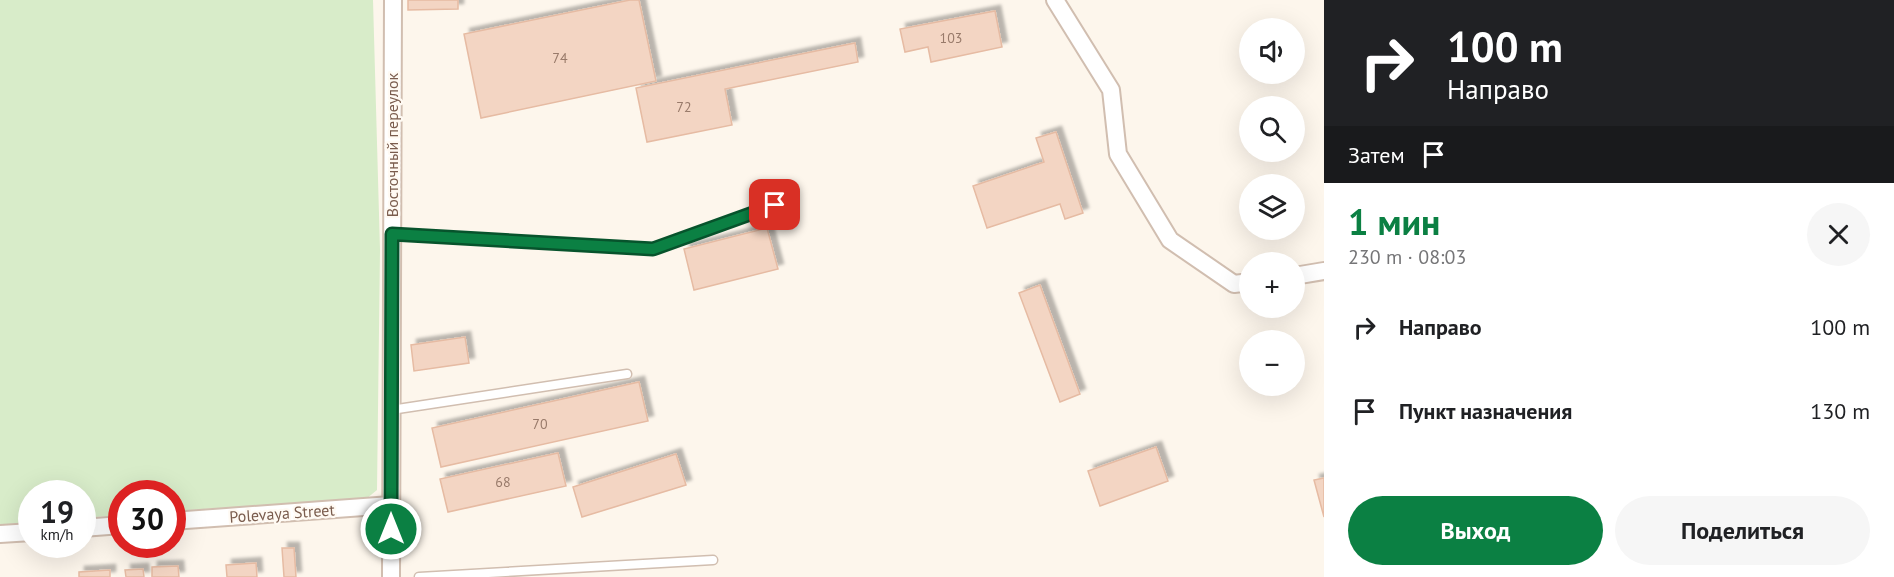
<!DOCTYPE html>
<html lang="ru">
<meta charset="utf-8">
<style>
:root{--surface:#fff;--page:#f6f6f6;--text:#202124;--muted:#757577;--accent:#0b8043}
body{margin:0;font-family:"PT Sans",sans-serif;background:var(--page);color:var(--text);height:100vh;display:flex;flex-direction:column;font-size:22px;white-space:nowrap}
*{box-sizing:border-box;margin:0}
p{font-size:20px;color:var(--muted)}
.icon{flex:none;width:33px;height:33px;fill:none;stroke:currentColor;stroke-width:2;stroke-linecap:round;stroke-linejoin:round}
.map{position:relative;flex:1;overflow:hidden}
.details{display:flex;flex-direction:column;background:var(--surface);width:570px}
.details>*{flex:none}
.hud{background:#202124;color:#fff;overflow:hidden}
.tools{position:absolute;left:1239px;top:18px;display:grid;gap:12px}
.tools a{display:grid;place-items:center;width:66px;height:66px;border-radius:50%;background:var(--surface);box-shadow:0 6px 24px #0002;font-size:30px}
.speed{position:absolute;left:18px;top:480px;display:flex;gap:12px;font-size:30px;font-weight:700;text-align:center}
.speed>*{display:grid;place-content:center;width:78px;height:78px;border-radius:50%;background:var(--surface);box-shadow:0 6px 24px #0002;line-height:1}
.speed small{font-size:15px;font-weight:400}
.speed .limit{border:9px solid #d22;background:#fff;color:#111}
.pin{position:absolute;display:grid;place-items:center;width:51px;height:51px;color:#fff;margin:-26px;border-radius:12px;box-shadow:0 3px 9px #0006}
.me{position:absolute;width:66px;margin:-33px;rotate:0deg;stroke-linejoin:round;filter:drop-shadow(0 0 4px #0008)}
.turn{display:flex;align-items:center;gap:21px;height:126px;padding:0 24px;font-size:27px}
.turn .icon{width:78px;height:78px;stroke-width:2.5}
.turn b{display:block;font-size:42px;line-height:51px}
.then{display:flex;align-items:center;height:57px;padding:0 24px;background:#0003;gap:12px;font-size:22px}
.round{display:grid;place-items:center;flex:none;width:63px;height:63px;border-radius:32px;background:var(--page)}
.headline{display:flex;align-items:center;justify-content:space-between;height:102px;padding:0 24px}
h1{font-size:36px;font-weight:800;line-height:45px;color:var(--accent)}
.primary-button{display:flex;gap:12px;margin-top:auto;padding:12px 24px}
.primary-button a{flex:1;height:69px;border-radius:36px;background:var(--accent);color:#fff;font-size:24px;font-weight:800;line-height:69px;text-align:center}
.primary-button a+a{background:var(--page);color:var(--text)}
ul{padding:0;list-style:none}
li{display:flex;align-items:center;gap:18px;height:84px;padding:0 24px}
li div{flex:1}
li b{display:block;font-size:22px}
li em{font-style:normal}
main{display:flex;flex:1;min-height:0}
.map>svg:first-child{display:block}
.green{fill:#d8ecc9}
.building{fill:#f3d5c3;stroke:#e6bba3;stroke-width:1.5;filter:url(#shadow)}
.lines{fill:none;stroke-linecap:round;stroke-linejoin:round}
.service-casing{stroke:#d1beb0;stroke-width:11}
.minor-casing{stroke:#d1beb0;stroke-width:20}
.service{stroke:#fff;stroke-width:8}
.minor{stroke:#fff;stroke-width:16}
.route-casing{stroke:#07532c;stroke-width:15}
.route{stroke:#0b8043;stroke-width:10}
.labels{text-anchor:middle;dominant-baseline:central;stroke-width:4.5;stroke-linejoin:round;paint-order:stroke}
.number-label{font-size:14px;fill:#987a6a}
.street-label{font-size:16px;fill:#7a5c4d;stroke:#fffaf3}
</style>
<main>
<div class="map">
<svg width="1324" height="577" viewBox="0 0 1324 577">
<defs>
<filter id="shadow"><feDropShadow dx="5.5" dy="-5.5" stdDeviation="1.5" flood-color="#0004"/></filter>
</defs>
<rect width="100%" height="100%" fill="#fdf6ec"/>
<polygon class="green" points="0,0 373,0 380,250 377,490 366,499 173,511 172,494 122,494 121,515 83,518 82,494 32,494 31,522 0,525"/>
<g class="building">
<polygon points="408,0 458,0 458,9 408,10"/>
<polygon points="630,0 639,0 656,81 481,118 464,34"/>
<polygon points="995,11 1002,47 931,62 928,47 905,52 900,29"/>
<polygon points="855,43 858,62 725,89 732,125 647,142 636,88"/>
<polygon points="1056,132 1083,213 1065,219 1060,204 987,228 973,186 1044,162 1036,138"/>
<polygon points="767,228 778,269 694,290 684,249"/>
<polygon points="1040,285 1080,394 1060,402 1019,293"/>
<polygon points="465,337 469,363 414,371 411,345"/>
<polygon points="639,382 648,421 441,467 432,428"/>
<polygon points="1156,447 1168,481 1100,506 1088,471"/>
<polygon points="558,453 566,486 448,512 440,479"/>
<polygon points="676,454 686,485 582,517 573,487"/>
<polygon points="1324,478 1324,517 1314,480"/>
<polygon points="282,548 294,548 296,577 284,577"/>
<polygon points="256,563 257,577 227,577 226,565"/>
<polygon points="178,566 179,577 152,577 152,567"/>
<polygon points="143,569 144,577 126,577 125,570"/>
<polygon points="110,570 110,577 79,577 79,572"/>
</g>
<g class="lines">
<g class="service-casing">
<g id="service">
<polyline points="392,234 653,249 775,205"/>
<polyline points="391,410 627,374"/>
<polyline points="419,577 713,560"/>
</g>
</g>
<g class="minor-casing">
<g id="minor">
<polyline points="1055,0 1111,90 1118,154 1170,240 1234,284 1250,282"/>
<polyline points="1294,276 1324,271"/>
<polyline points="172,521 391,505"/>
<polyline points="82,528 122,525"/>
<polyline points="0,534 32,532"/>
<polyline points="391,577 393,0"/>
</g>
</g>
<use href="#service" class="service"/>
<use href="#minor" class="minor"/>
</g>
<g class="lines">
<g class="route-casing">
<polyline id="route" points="391,529 392,234 653,249 775,205"/>
</g>
<use href="#route" class="route"/>
</g>
<g class="labels">
<g class="number-label">
<text x="951" y="38">103</text>
<text x="560" y="58">74</text>
<text x="684" y="107">72</text>
<text x="540" y="424">70</text>
<text x="503" y="482">68</text>
</g>
<g class="street-label">
<text transform="translate(392 145) rotate(-90)">Восточный переулок</text>
<text transform="translate(282 513) rotate(-4)">Polevaya Street</text>
</g>
</g>
</svg>
<div class="tools">
<a><svg class="icon" aria-label="sound" viewBox="0 0 24 24"><path d="M4 9h4l5-4v14l-5-4H4zM17 9q2 3 0 6"/></svg></a>
<a><svg class="icon" aria-label="search" viewBox="0 0 24 24"><circle cx="10" cy="10" r="6"/><path d="M15 15l6 6"/></svg></a>
<a><svg class="icon" aria-label="layers" viewBox="0 0 24 24"><path d="M12 4l9 5-9 5-9-5zM3 14l9 5 9-5"/></svg></a>
<a>+</a>
<a>−</a>
</div>
<div class="speed"><div>19<small>km/h</small></div><div class="limit">30</div></div>
<div class="pin" style="left:775px;top:205px;background:#d93025"><svg class="icon" aria-label="arrive" viewBox="0 0 24 24"><path d="M6 21V4h12l-3 4 3 4H6"/></svg></div>
<svg class="me" style="left:391px;top:529px" viewBox="-20 -20 40 40"><circle r="17" fill="#0b8043" stroke="#fff" stroke-width="3"/><path d="M0-11L8 9 0 5-8 9z" fill="#fff"/></svg>
</div>
<section class="details">
<div class="hud">
<div class="turn"><svg class="icon" aria-label="right" viewBox="0 0 24 24"><path d="M7 20v-9h11M14 6l5 5-5 5"/></svg><div><b>100 m</b>Направо</div></div>
<div class="then">Затем<svg class="icon" aria-label="arrive" viewBox="0 0 24 24"><path d="M6 21V4h12l-3 4 3 4H6"/></svg></div>
</div>
<div class="headline"><div><h1>1 мин</h1><p>230 m · 08:03</p></div><a class="round"><svg class="icon" aria-label="close" viewBox="0 0 24 24"><path d="M6 6l12 12M18 6L6 18"/></svg></a></div>
<ul>
<li><svg class="icon" aria-label="right" viewBox="0 0 24 24"><path d="M7 20v-9h11M14 6l5 5-5 5"/></svg><div><b>Направо</b></div><em>100 m</em></li>
<li><svg class="icon" aria-label="arrive" viewBox="0 0 24 24"><path d="M6 21V4h12l-3 4 3 4H6"/></svg><div><b>Пункт назначения</b></div><em>130 m</em></li>
</ul>
<div class="primary-button"><a>Выход</a><a>Поделиться</a></div>
</section>
</main>
